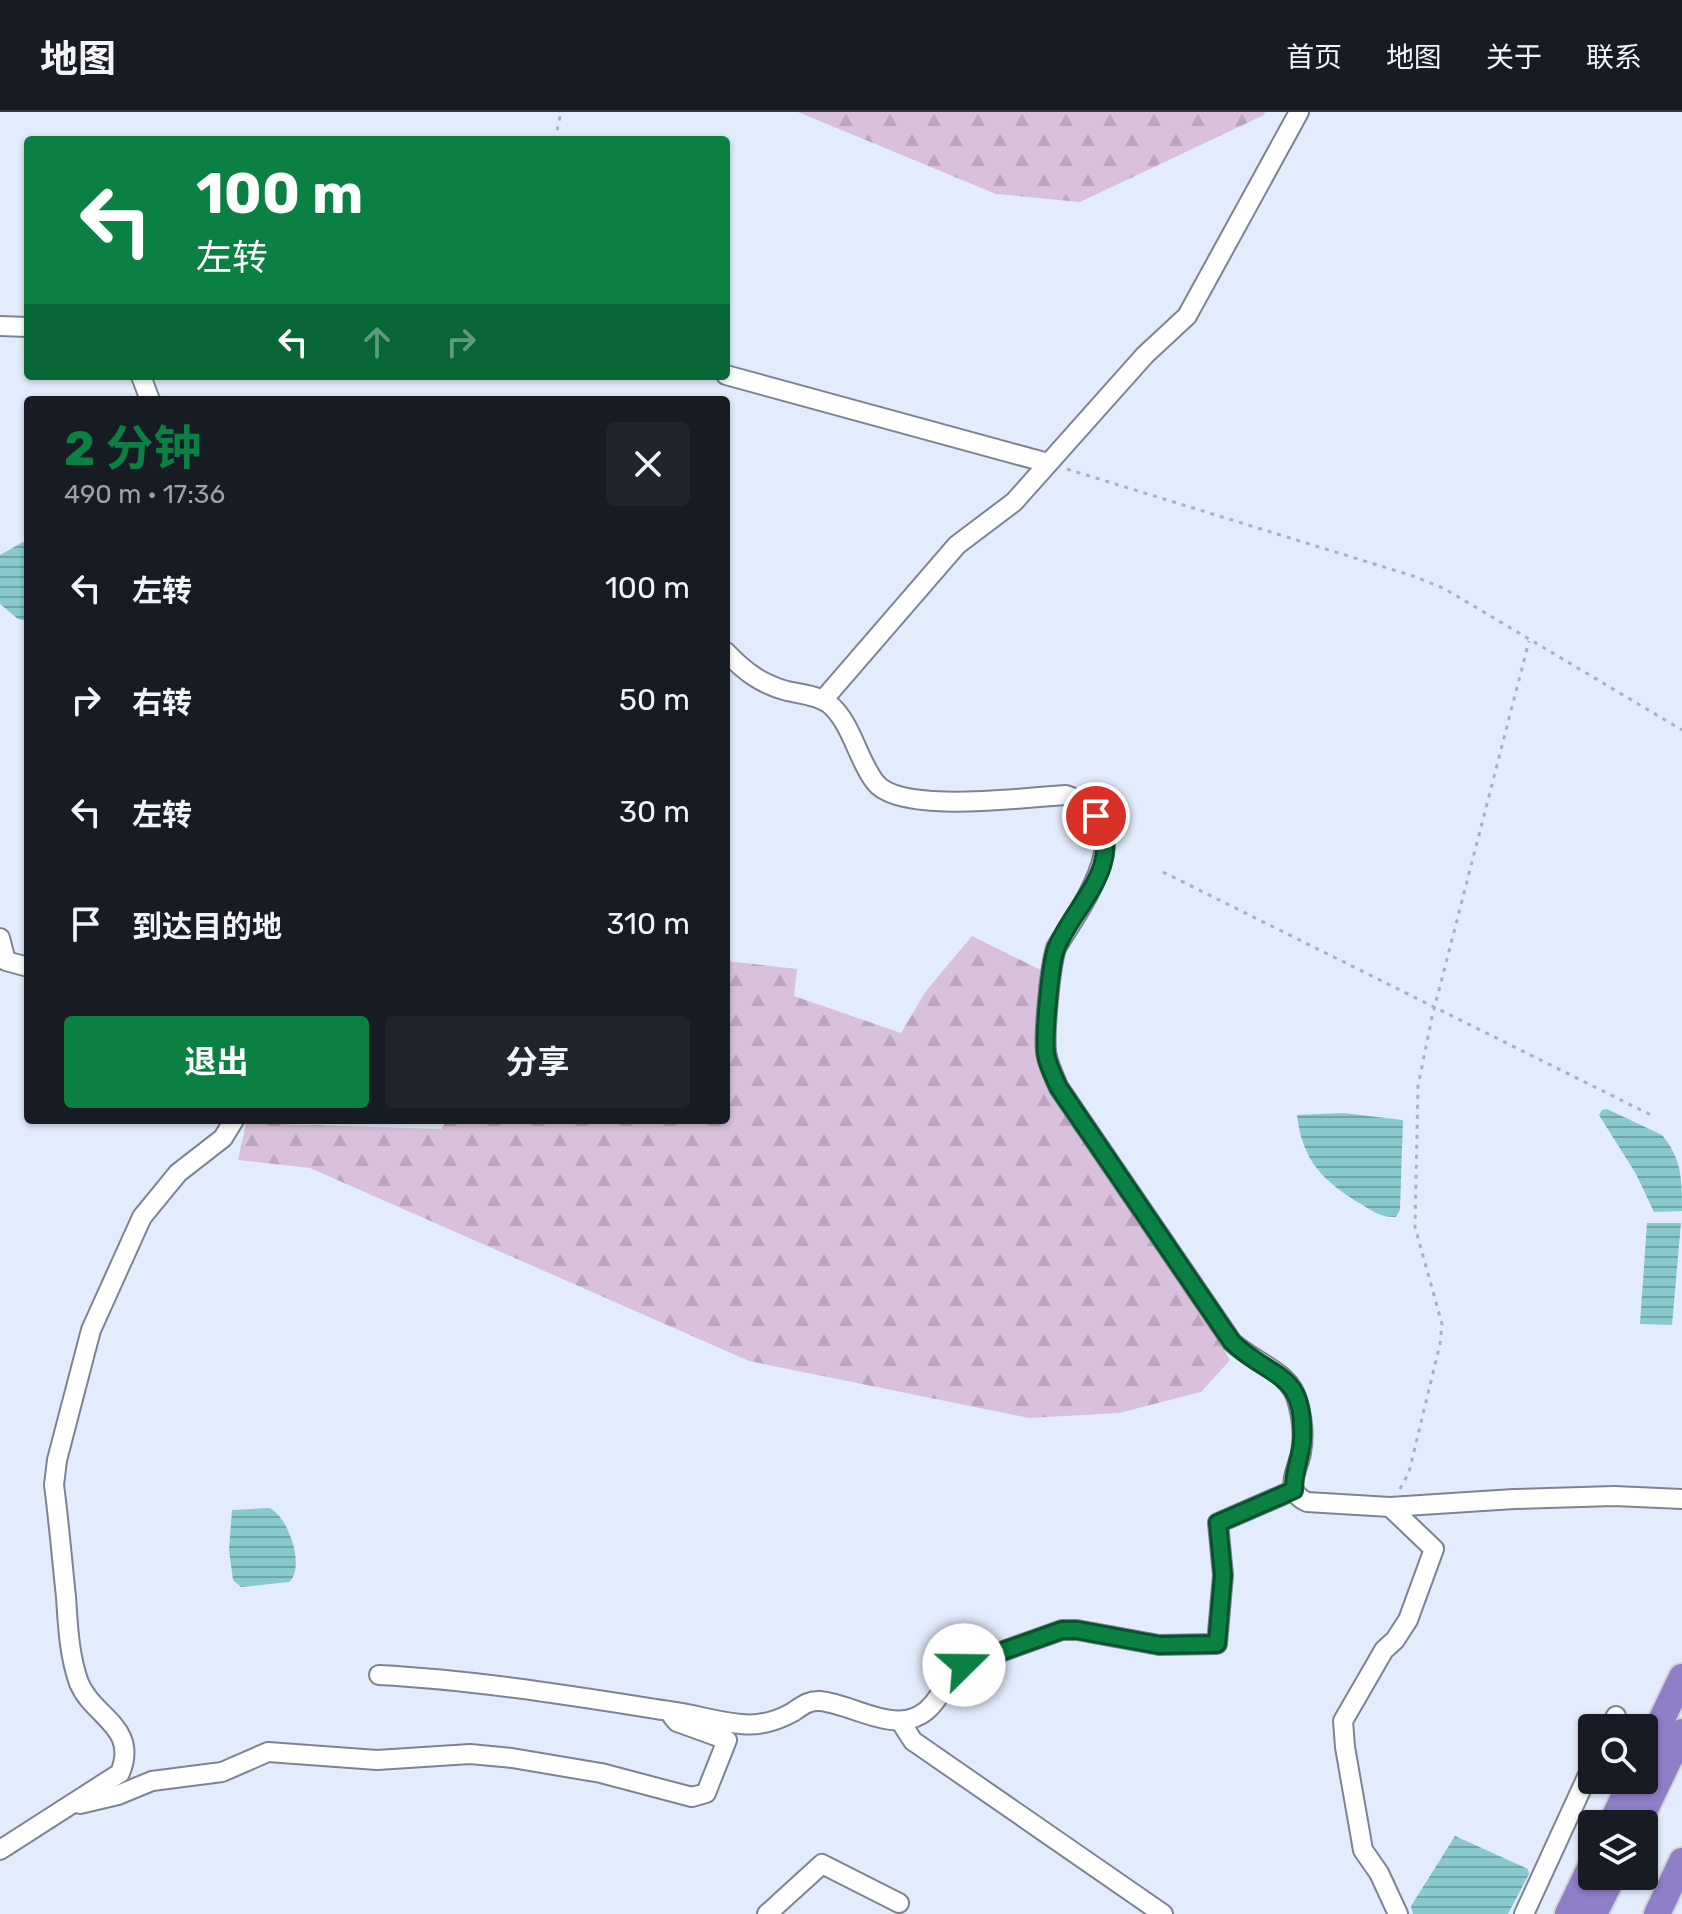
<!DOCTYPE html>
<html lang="zh">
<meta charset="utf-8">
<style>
:root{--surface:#171b24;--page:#20242c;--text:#f1f3f6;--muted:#9ea1a6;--line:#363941;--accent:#0b8043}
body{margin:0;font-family:Rubik,"Noto Sans SC",sans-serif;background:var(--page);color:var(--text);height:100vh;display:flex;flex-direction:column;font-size:30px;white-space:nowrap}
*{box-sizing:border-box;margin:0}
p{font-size:26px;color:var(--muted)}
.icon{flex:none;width:44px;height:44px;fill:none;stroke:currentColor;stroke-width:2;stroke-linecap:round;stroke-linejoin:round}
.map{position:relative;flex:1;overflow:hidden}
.sheet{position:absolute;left:24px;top:284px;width:706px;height:728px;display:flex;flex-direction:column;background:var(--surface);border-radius:8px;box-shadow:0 2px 6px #0004}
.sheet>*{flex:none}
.hud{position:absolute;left:24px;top:24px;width:706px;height:244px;border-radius:8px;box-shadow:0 2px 6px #0004;background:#0b8043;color:#fff;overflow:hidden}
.buttons{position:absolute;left:1578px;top:1602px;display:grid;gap:16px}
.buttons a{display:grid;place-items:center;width:80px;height:80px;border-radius:8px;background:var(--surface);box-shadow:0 2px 6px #0004;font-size:40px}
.pin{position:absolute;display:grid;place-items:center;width:68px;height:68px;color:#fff;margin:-34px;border:4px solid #fff;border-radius:50%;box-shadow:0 2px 8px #0007}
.me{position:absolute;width:88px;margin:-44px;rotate:68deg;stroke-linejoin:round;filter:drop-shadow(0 0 6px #0008)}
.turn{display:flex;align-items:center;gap:28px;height:168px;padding:0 40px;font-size:36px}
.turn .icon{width:104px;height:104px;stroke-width:2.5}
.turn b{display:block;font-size:56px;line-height:68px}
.lanes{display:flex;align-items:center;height:76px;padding:0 40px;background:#0003;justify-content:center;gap:40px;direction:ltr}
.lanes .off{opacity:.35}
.round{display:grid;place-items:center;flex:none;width:84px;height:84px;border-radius:8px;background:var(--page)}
.headline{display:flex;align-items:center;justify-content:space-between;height:136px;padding:0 40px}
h1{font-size:48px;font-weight:700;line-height:60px;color:var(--accent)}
.button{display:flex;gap:16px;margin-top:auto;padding:16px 40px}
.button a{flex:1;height:92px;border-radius:8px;background:var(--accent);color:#fff;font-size:32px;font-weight:700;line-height:92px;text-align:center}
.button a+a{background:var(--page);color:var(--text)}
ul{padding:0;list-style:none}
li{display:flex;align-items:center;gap:24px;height:112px;padding:0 40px}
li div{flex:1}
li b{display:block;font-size:30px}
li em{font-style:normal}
header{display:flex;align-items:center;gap:48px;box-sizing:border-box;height:112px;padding:0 40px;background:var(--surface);border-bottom:2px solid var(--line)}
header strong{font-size:38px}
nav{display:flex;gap:44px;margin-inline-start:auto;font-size:28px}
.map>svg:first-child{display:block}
.forest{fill:url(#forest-firs)}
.water{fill:url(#water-rules)}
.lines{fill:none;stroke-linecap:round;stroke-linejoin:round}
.minor-casing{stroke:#7c8493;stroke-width:22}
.highway-casing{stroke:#d1d2d3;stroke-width:30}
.path{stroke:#a9b1be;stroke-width:3;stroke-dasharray:4 6;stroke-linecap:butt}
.minor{stroke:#fff;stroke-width:18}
.highway{stroke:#8f7ec8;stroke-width:26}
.route-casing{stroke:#07532c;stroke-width:20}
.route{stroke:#0b8043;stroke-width:14}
</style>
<header>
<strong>地图</strong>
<nav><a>首页</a><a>地图</a><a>关于</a><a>联系</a></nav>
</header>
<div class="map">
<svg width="1682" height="1802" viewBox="0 0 1682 1802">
<defs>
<pattern id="forest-firs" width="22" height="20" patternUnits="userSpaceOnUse" patternTransform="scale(2)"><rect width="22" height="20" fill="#d9c0db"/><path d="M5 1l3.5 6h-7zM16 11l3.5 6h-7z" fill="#bba5bd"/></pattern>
<pattern id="water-rules" width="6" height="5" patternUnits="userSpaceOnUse" patternTransform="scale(2)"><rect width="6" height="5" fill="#88c9cd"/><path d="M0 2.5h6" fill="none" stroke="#70a4a7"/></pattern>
</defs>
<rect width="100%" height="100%" fill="#e3ecfd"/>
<g class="forest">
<polygon points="798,0 1265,0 1264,3 1080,90 996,82"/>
<polygon points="972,824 1047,861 1038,939 1045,969 1195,1190 1230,1248 1201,1280 1119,1301 1029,1306 749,1249 310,1056 238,1048 246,1011 441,1017 447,1008 726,1008 726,849 797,857 794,884 901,921 926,879"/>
</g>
<g class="water">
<polygon points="23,430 28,432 28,509 18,507 0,492 0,443"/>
<path d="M1607,997l55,26c20,24 20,44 20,76l-28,1 -18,-38 -37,-59 3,-5z"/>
<path d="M1343,1001l60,7 -3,90 -4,7c-14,1 -24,-6 -35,-13 -37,-22 -59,-43 -64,-89z"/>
<polygon points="1647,1111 1681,1111 1672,1213 1640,1212"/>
<path d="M269,1396c19,7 37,60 20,74l-48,5 -8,-7 -4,-30 3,-40z"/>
<polygon points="1455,1724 1528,1757 1529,1762 1508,1802 1413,1802 1411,1794"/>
</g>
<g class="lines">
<g class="minor-casing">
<g id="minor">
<polyline points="0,214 28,215"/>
<polyline points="726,263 1048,351"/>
<polyline points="141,264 150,288"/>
<path d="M726,540c18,19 35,32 61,39 14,3 29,4 41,12 24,19 29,56 47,79 24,33 151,15 191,13 81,26 15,111 -10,153 -6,21 -12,82 -10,104 2,13 8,25 13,36l173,254c22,21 59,29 66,61 4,15 6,34 3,50 -2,11 -10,25 -7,36 2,7 7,10 13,13l83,5 124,-8 100,-3 68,3"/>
<polyline points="823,588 957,433 1014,390 1145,243 1187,204 1299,0"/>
<polyline points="0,826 6,849 28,855"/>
<polyline points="1390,1395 1434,1437 1408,1508 1395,1528 1384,1538 1343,1609 1345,1635 1363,1738 1379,1761 1398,1802"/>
<path d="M379,1563c97,5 194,21 290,36 24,3 48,11 72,13 18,2 36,-3 52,-12 9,-6 16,-12 27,-11 32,3 70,31 100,14 19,-10 26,-38 44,-50l98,-35h15l82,15 58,-1 6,-69 -5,-52 76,-33"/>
<polyline points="900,1609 913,1629 1163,1802"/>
<polyline points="1610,1616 1616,1604"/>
<polyline points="80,1692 118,1683 152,1669 222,1660 268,1640 377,1648 470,1642 512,1646 601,1661 692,1685 706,1681 727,1628 677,1610 672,1604"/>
<path d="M0,1738l120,-77c19,-46 -27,-56 -41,-90 -10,-28 -11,-57 -13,-86 -4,-37 -7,-75 -12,-112l3,-25 34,-130 51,-113 36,-44 45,-35 11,-18"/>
<polyline points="767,1802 822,1752 899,1791"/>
<polyline points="1524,1802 1592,1654"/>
</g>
</g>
<g class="highway-casing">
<g id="highway">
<polyline points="1644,1644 1682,1565"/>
<polyline points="1611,1712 1632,1668"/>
<polyline points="1638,1712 1682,1620"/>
<polyline points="1568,1802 1592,1752"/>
<polyline points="1594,1802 1613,1764"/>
<polyline points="1657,1802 1682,1749"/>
</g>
</g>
<g class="path">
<polyline points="555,28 561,0"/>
<polyline points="1067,357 1413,464 1445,477 1682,618"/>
<polyline points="1163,760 1653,1004"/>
<polyline points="1400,1377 1409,1360 1440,1232 1442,1212 1415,1115 1418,974 1432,905 1529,529"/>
</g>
<use href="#minor" class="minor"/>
<use href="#highway" class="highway"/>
</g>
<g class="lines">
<g class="route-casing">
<path id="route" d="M964,1553l98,-35h15l82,15 58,-1 6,-69 -5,-52 76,-33c-1,-17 7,-33 8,-49 4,-71 -31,-61 -70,-99l-173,-254c-5,-11 -11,-22 -13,-34 -2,-18 4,-88 10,-105 16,-42 71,-84 40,-133"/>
</g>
<use href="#route" class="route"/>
</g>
</svg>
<div class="buttons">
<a><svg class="icon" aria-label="search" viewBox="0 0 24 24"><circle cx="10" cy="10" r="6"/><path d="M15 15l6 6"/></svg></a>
<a><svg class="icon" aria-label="layers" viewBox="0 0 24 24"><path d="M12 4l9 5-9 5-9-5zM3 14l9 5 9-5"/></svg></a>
</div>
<div class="pin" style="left:1096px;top:704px;background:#d93025"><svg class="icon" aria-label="arrive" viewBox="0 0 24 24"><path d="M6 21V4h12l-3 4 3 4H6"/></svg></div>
<svg class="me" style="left:964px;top:1553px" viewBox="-20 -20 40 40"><circle r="19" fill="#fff"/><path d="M0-13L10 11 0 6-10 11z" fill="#0b8043"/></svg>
<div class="hud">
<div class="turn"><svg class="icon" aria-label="left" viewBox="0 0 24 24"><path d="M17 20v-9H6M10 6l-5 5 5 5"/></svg><div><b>100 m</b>左转</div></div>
<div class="lanes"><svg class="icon" aria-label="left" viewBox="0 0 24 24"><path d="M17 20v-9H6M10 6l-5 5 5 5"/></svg><svg class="icon off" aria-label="ahead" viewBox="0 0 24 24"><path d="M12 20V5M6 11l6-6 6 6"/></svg><svg class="icon off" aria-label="right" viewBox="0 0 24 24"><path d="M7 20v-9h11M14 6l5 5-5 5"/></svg></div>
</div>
<section class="sheet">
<div class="headline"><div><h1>2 分钟</h1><p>490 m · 17:36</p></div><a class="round"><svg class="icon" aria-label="close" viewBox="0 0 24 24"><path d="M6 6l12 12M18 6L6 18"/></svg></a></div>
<ul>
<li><svg class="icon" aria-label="left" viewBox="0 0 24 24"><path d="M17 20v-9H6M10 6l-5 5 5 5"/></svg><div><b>左转</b></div><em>100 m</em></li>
<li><svg class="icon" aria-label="right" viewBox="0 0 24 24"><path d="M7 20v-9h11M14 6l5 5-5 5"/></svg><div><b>右转</b></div><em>50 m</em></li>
<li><svg class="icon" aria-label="left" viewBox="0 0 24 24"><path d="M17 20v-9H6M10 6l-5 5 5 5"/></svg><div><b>左转</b></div><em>30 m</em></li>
<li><svg class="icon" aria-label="arrive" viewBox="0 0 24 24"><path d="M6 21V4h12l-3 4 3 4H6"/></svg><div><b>到达目的地</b></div><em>310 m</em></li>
</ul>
<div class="button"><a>退出</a><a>分享</a></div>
</section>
</div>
